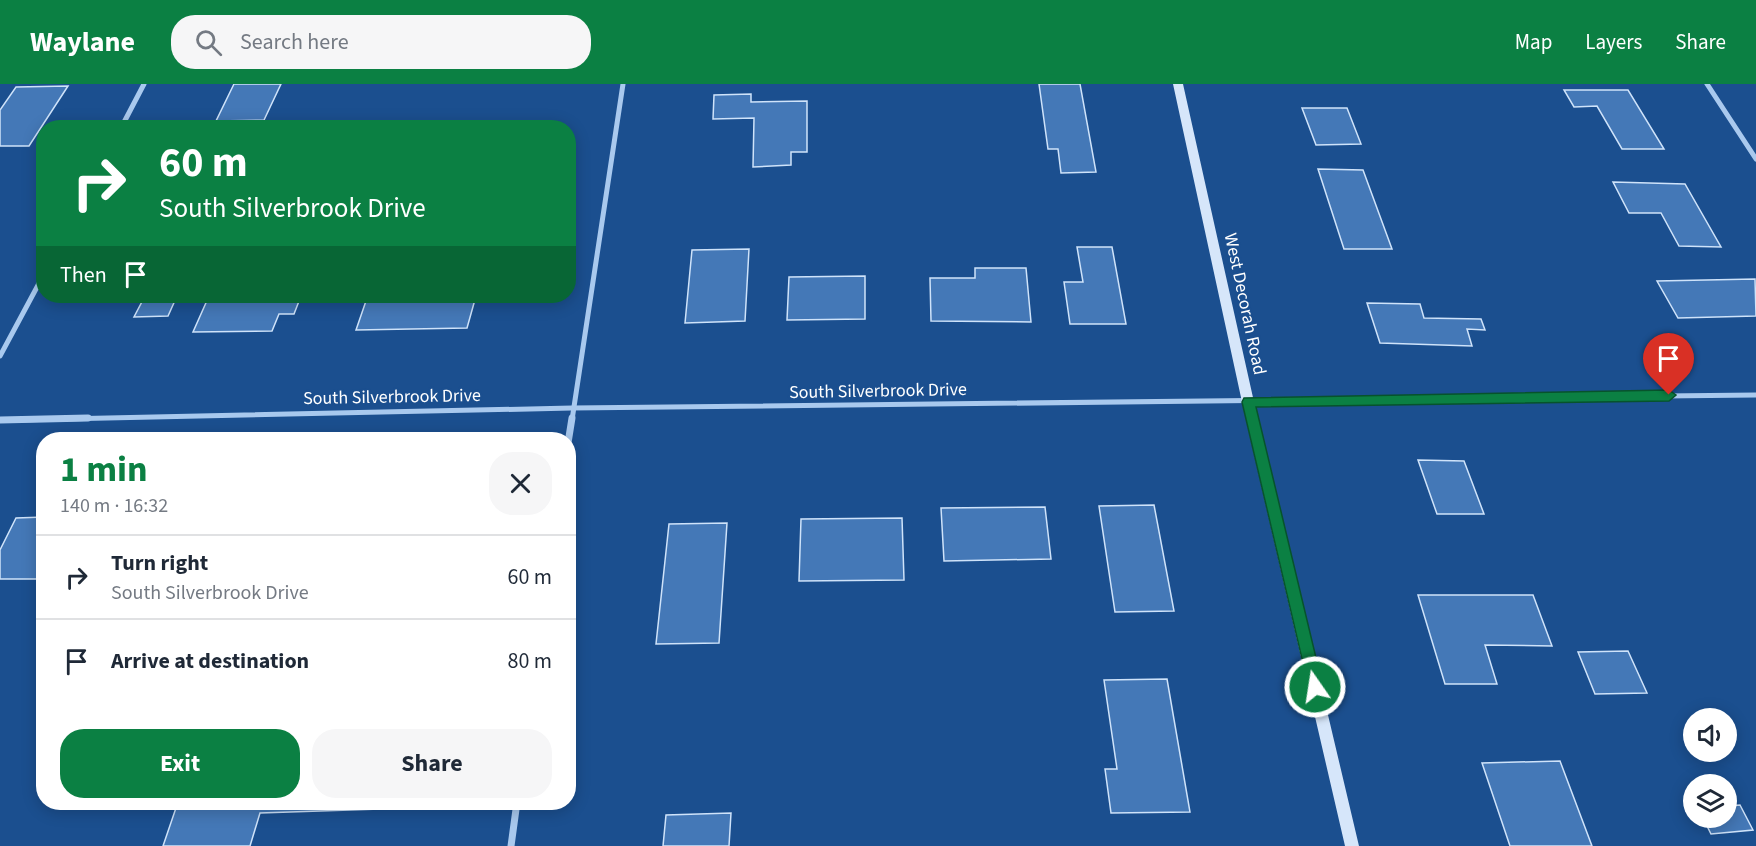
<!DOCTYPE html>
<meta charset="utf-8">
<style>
:root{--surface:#fff;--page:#f6f6f7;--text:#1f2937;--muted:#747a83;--line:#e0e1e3;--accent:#0b8043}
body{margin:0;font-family:"Source Sans 3",sans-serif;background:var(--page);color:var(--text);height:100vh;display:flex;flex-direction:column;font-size:22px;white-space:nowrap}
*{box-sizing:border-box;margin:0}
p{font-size:20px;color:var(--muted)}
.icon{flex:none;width:33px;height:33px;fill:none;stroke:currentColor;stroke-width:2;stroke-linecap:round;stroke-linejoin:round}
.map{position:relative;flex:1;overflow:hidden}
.sheet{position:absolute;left:36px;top:348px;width:540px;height:378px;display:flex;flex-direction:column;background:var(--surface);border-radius:24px;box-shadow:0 3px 15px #0003}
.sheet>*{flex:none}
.top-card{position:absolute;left:36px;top:36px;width:540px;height:183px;border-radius:24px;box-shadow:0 3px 15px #0003;background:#0b8043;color:#fff;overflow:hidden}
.buttons{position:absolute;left:1683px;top:624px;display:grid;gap:12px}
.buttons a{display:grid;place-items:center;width:54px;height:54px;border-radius:50%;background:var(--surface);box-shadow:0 3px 15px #0003;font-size:30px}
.pin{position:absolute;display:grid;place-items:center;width:51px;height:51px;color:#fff;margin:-62px -26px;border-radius:50% 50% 50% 0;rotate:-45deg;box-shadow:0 0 6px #0007}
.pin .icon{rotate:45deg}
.me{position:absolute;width:66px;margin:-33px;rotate:347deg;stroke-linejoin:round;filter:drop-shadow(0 0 4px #0008)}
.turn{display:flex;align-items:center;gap:21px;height:126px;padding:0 24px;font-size:27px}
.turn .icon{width:78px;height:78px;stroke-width:2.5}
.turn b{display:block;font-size:42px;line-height:51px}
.then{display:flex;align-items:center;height:57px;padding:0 24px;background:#0003;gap:12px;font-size:22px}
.round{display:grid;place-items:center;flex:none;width:63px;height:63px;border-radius:24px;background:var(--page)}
.summary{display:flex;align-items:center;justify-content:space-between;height:102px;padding:0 24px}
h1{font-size:36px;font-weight:700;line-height:45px;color:var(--accent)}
.button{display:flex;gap:12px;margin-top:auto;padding:12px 24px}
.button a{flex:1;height:69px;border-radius:24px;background:var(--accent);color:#fff;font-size:24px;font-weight:700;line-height:69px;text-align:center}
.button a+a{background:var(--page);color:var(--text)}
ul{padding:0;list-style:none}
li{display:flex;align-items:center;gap:18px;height:84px;padding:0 24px;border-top:2px solid var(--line)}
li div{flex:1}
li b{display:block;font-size:22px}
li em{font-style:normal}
header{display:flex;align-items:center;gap:36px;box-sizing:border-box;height:84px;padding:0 30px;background:var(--accent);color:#fff}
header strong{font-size:28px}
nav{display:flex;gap:33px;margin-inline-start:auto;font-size:21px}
.search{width:420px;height:54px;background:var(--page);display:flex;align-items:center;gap:15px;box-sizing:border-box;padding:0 21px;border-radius:24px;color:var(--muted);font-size:22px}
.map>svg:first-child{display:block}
.building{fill:#4478b7;stroke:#cfe3fa;stroke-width:1.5}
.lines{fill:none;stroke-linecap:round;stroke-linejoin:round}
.street-far1{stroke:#a9c9ee;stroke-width:5}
.street{stroke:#a9c9ee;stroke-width:7}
.secondary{fill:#d6e6fa;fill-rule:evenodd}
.route{fill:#0b8043;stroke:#07532c;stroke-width:1.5}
.labels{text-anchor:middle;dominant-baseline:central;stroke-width:4.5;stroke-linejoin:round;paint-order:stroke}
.street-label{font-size:18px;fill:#fff;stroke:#1b4f8f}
</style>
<header>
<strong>Waylane</strong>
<div class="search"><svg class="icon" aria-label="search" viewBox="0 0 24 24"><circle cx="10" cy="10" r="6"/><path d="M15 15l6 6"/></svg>Search here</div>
<nav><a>Map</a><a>Layers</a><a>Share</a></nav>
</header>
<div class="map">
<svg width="1756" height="762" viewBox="0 0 1756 762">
<rect width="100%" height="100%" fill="#1b4f8f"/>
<g class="building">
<polygon points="234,0 281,0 264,36 216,37"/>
<polygon points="1039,0 1080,0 1096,88 1061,89 1058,65 1048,65"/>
<polygon points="68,2 29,62 0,62 0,26 16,3"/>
<polygon points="1564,6 1628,6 1664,65 1622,65 1597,22 1574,23"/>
<polygon points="751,10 751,18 807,17 807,68 791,68 791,81 753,83 754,34 713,35 714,11"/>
<polygon points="1302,24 1347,24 1361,60 1316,61"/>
<polygon points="1318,85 1363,86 1392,165 1344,165"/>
<polygon points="1613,98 1685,100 1721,163 1679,162 1661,129 1629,129"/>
<polygon points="1077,163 1112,163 1126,240 1070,240 1064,198 1083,198"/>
<polygon points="749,165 745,237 685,239 692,166"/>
<polygon points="975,184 1026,184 1031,238 931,237 930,194 975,194"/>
<polygon points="865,192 865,235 787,236 789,193"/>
<polygon points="1755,195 1756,232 1678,234 1657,197"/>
<polygon points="145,212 177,212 168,232 134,233"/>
<polygon points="209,212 301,212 294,230 279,230 272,247 193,248"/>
<polygon points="428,212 476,212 467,244 356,246 367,214"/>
<polygon points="1367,219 1420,220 1424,234 1481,235 1485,246 1467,245 1472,262 1380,259"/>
<polygon points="1418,376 1464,377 1484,430 1437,430"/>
<polygon points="1154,421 1174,527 1115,528 1099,422"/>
<polygon points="1045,423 1051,475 944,477 941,424"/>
<polygon points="44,433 44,495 0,495 0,466 16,434"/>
<polygon points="902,434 904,496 799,497 801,435"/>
<polygon points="727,439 719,559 656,560 669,440"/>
<polygon points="1418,511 1533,511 1552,562 1485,561 1497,600 1445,600"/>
<polygon points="1628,567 1647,609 1595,610 1578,568"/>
<polygon points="1167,595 1190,728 1111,729 1105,685 1117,685 1104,596"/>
<polygon points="1560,677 1592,762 1510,762 1482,679"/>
<polygon points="178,718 381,718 380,725 260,729 250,762 163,762"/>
<polygon points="1740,721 1753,746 1711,750 1703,734 1726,734 1726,722"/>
<polygon points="731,729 729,762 663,762 666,731"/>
</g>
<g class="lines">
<g class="street-far1">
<polyline points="1707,0 1756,75"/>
<polyline points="121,44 144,0"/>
<polyline points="0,272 44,190"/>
<polyline points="16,336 572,324 1756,311"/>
<polyline points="572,336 623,0"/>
</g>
<g class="street">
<polyline points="0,336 88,334"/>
<polyline points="568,359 572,334"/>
<polyline points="511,762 517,718"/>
</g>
<polygon class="secondary" points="1173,0 1183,0 1254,318 1359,762 1345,762 1242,318"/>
</g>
<polygon class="route" points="1669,306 1676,311 1669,317 1256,323 1323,603 1321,609 1315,611 1310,609 1242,318 1244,314"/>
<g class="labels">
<g class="street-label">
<text transform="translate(1245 220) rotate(78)">West Decorah Road</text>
<text transform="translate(878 307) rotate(-1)">South Silverbrook Drive</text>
<text transform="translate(392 313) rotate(-1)">South Silverbrook Drive</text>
</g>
</g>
</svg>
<div class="buttons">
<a><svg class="icon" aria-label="sound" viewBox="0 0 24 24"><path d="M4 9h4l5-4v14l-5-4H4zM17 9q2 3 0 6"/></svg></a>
<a><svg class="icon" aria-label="layers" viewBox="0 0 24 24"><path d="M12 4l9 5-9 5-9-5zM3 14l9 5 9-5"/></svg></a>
</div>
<div class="pin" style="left:1669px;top:311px;background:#d93025"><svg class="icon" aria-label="arrive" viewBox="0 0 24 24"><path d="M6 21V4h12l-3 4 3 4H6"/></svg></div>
<svg class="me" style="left:1315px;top:603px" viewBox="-20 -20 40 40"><circle r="17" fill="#0b8043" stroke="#fff" stroke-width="3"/><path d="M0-11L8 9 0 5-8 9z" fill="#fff"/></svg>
<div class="top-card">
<div class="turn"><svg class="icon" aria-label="right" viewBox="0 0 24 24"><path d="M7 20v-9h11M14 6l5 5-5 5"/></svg><div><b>60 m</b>South Silverbrook Drive</div></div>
<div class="then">Then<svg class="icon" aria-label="arrive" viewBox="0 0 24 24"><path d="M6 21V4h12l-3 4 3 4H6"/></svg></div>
</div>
<section class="sheet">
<div class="summary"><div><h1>1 min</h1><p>140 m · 16:32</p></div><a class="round"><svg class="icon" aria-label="close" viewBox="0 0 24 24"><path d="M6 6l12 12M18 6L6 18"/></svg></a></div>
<ul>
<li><svg class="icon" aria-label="right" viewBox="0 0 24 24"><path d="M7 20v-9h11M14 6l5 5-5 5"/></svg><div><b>Turn right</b><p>South Silverbrook Drive</p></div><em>60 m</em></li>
<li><svg class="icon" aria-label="arrive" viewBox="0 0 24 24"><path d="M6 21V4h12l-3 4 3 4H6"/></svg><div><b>Arrive at destination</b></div><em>80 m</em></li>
</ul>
<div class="button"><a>Exit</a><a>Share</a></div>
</section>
</div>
